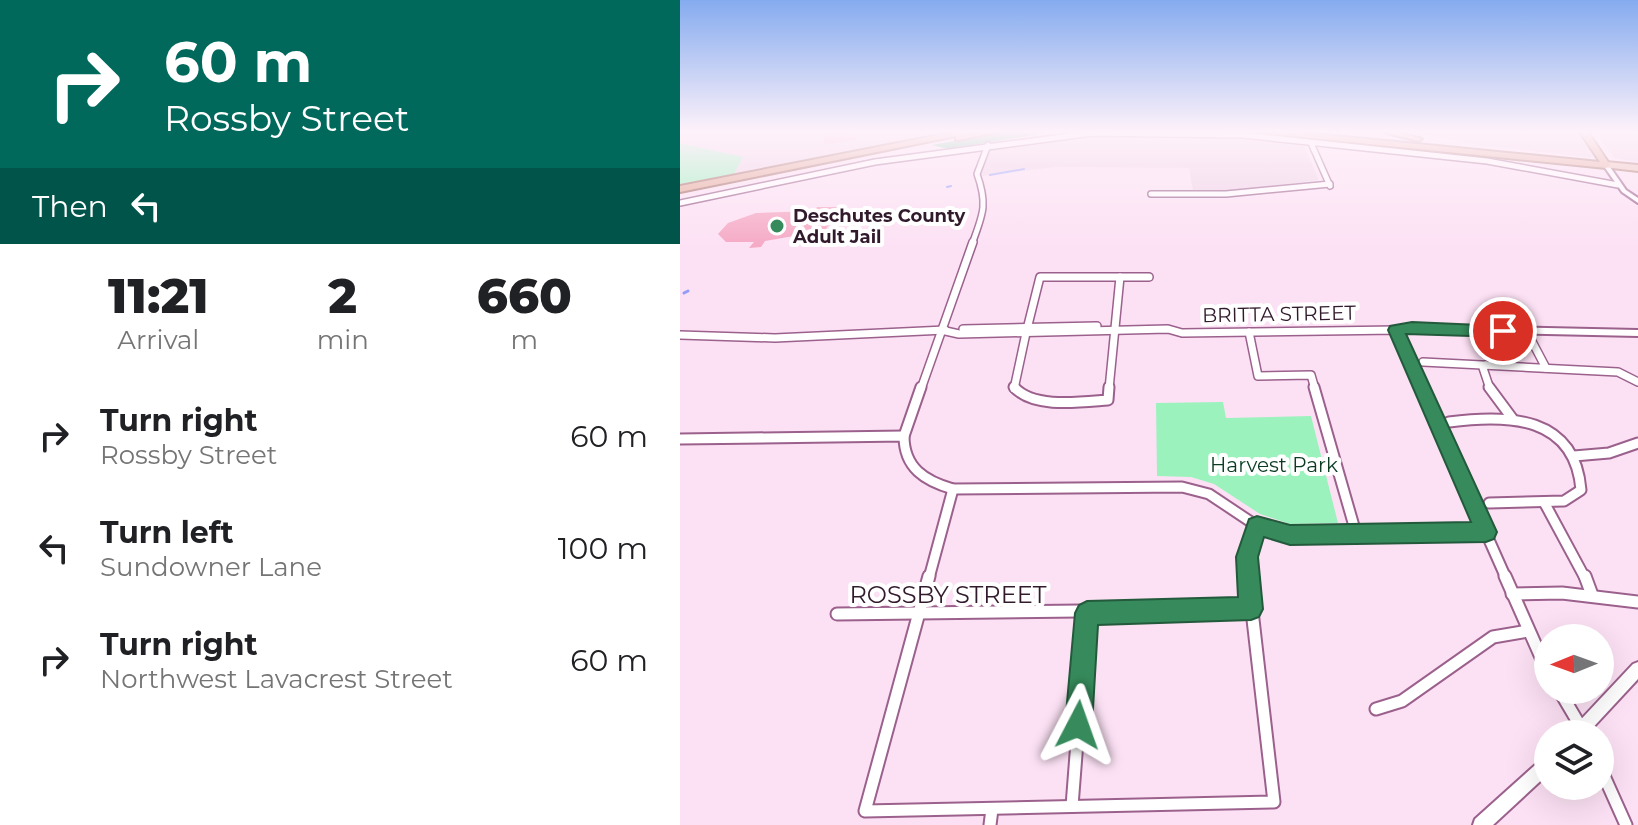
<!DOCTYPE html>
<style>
:root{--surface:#fff;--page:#f6f6f6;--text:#202124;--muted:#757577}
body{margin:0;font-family:Montserrat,sans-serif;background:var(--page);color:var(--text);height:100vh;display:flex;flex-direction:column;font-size:30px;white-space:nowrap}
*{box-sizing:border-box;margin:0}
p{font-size:26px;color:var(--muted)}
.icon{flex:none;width:44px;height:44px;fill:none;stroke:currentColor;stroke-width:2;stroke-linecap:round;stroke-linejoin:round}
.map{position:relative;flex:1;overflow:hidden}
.sheet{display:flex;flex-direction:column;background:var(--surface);width:680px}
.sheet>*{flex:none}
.hud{background:#00695c;color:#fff;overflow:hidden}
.needle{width:52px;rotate:269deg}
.controls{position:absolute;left:854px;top:624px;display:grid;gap:16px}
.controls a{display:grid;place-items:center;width:80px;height:80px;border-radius:50%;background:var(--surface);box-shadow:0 8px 32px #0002;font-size:40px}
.pin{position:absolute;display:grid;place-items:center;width:68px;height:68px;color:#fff;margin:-34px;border:4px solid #fff;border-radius:50%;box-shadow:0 2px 8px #0007}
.me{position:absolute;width:88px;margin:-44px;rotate:4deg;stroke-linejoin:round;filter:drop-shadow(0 0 6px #0008)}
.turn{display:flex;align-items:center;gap:28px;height:168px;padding:0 32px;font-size:36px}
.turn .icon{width:104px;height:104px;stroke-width:2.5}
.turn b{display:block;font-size:56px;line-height:68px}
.then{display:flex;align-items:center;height:76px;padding:0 32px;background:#0003;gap:16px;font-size:30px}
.eta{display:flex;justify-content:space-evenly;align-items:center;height:136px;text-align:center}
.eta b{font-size:48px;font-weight:800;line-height:56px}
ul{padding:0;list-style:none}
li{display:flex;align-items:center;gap:24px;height:112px;padding:0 32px}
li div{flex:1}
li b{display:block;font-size:30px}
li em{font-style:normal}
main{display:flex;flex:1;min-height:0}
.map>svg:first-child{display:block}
.built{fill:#efd2e6}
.green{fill:#9bf2bd}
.forest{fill:#56c286}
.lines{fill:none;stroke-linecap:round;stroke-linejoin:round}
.stream-far1{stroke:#919df9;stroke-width:2}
.stream{stroke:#919df9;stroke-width:3}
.building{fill:#f5a9c4}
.minor-far3-casing{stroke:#9b618c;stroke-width:8}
.minor-far2-casing{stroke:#9b618c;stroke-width:10}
.minor-far1-casing{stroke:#9b618c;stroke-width:13}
.minor-casing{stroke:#9b618c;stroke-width:15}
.tertiary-casing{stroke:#9b618c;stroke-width:4}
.primary-casing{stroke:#a0665e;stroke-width:4}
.trunk-casing{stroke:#a0665e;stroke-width:4}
.minor-far3{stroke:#fff;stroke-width:5}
.minor-far2{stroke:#fff;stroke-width:7}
.minor-far1{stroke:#fff;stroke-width:9}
.minor{stroke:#fff;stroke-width:11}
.tertiary{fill:#fff;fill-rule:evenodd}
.primary{fill:#eabcaf;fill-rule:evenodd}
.trunk{fill:#e3a694;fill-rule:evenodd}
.route{fill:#368a5c;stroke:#235a3c;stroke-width:2}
.poi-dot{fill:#368a5c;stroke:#fff;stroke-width:3}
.labels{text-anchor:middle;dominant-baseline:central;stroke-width:8;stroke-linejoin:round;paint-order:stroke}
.far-poi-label{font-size:18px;font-weight:bold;fill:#311a2c;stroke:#fff;text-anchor:start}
.street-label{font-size:20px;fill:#311a2c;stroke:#fff}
.park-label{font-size:20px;fill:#0c3b23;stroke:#fff}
.near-street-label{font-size:24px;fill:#311a2c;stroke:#fff}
</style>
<main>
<section class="sheet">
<div class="hud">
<div class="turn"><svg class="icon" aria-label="right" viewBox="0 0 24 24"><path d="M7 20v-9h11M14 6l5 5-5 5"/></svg><div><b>60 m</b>Rossby Street</div></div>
<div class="then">Then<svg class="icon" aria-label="left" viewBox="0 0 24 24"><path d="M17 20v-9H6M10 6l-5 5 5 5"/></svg></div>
</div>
<div class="eta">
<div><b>11:21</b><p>Arrival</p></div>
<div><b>2</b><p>min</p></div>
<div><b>660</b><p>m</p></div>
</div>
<ul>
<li><svg class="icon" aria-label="right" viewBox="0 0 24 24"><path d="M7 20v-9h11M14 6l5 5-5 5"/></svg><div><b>Turn right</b><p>Rossby Street</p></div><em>60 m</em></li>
<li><svg class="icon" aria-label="left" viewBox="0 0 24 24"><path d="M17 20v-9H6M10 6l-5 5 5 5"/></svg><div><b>Turn left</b><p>Sundowner Lane</p></div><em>100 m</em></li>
<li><svg class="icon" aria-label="right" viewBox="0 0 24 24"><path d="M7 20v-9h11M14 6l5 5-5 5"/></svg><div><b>Turn right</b><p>Northwest Lavacrest Street</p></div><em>60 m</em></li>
</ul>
</section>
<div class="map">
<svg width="958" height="825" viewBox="0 0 958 825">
<rect width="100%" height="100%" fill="#fce1f4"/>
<g class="built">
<polygon points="0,132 261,132 54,174 62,157 0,143"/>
<polygon points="729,132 898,132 914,158 799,145"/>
<polygon points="915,132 958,132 958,162 934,158"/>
<polygon points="534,135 624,146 639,180 564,190 513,191 509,168 377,167 301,176 310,148 395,136"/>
</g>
<g class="green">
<polygon points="0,143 63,157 54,174 0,184"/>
<polygon points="543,402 546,418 631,416 658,523 610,524 580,514 534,484 511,477 477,476 476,403"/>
</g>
<polygon class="forest" points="324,132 366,133 268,149 252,145"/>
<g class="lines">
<g class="stream-far1">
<polyline points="310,175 344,169"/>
<polyline points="267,187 271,186"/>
</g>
<polyline class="stream" points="4,293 8,291"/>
</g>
<g class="building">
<polygon points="142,132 174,132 176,139 145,145"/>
<polygon points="137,207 161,207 146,229 119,230 114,236 85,241 81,247 69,248 74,242 46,242 38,234 48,223 76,213 134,211"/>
</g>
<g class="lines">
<g class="minor-far3-casing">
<g id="minor-far3">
<polyline points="631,143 650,186"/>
<polyline points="471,194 546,194 650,184"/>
<polyline points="0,203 195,162 412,133 563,135 807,161 938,185"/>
<path d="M292,244c11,-30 16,-39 5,-70l11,-29"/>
</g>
</g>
<g class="minor-far2-casing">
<g id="minor-far2">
<polyline points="440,277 469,277"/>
<polyline points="348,325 360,277 440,277 429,389"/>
<polyline points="283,329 417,326"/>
<polyline points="261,330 279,334 488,329 502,333 716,330 742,389"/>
<polyline points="569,332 578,376 631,375 635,389"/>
<polyline points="847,332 866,368"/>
<polyline points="0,335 95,338 265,330"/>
<polyline points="743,362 938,372 958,382"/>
<polyline points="806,365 803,368 810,389"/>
<polyline points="241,389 293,242"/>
<polyline points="334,389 346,333"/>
</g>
</g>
<g class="minor-far1-casing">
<g id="minor-far1">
<path d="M334,387c19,22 67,15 94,13l1,-13"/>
<polyline points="634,387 676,533"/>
<polyline points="741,387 826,578"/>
<polyline points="809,387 832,418"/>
<path d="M769,422c60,-8 126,-6 132,68l-17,11 -75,2"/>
<polyline points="224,436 241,387"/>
<path d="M0,439l224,-3c0,32 21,45 49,53l229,-2 27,7 48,32 33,9 196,-3"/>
<polyline points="894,456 929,453 958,443"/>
<polyline points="864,502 905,578"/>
<polyline points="249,578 273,489"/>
<polyline points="568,578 567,557 577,526"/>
</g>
</g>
<g class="minor-casing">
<g id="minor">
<polyline points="249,576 185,811 594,802 568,576"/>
<polyline points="825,576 868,673"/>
<polyline points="905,576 912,595"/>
<polyline points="832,594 882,593 958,602"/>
<polyline points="157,614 571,609"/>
<polyline points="879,690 905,734"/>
<polyline points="696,709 722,701 813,637 848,631"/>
<polyline points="920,767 946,825"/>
<polyline points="392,806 407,613"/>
<polyline points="310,825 312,809"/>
</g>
</g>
<g class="tertiary-casing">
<g id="tertiary">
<polygon points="924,164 928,164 946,190 958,198 958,203 942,192 923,165"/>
<polygon points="732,325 958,330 958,336 732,331 716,333 712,330 716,327"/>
<polygon points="958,662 958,679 907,734 889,734 892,729 953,664"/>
<polygon points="868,755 868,774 813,825 793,825 795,819 863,758"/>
</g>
</g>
<g class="primary-casing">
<polygon id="primary" points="926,162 958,165 958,171 923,167 922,165"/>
</g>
<g class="trunk-casing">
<g id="trunk">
<polygon points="274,132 290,132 286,134 316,132 279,140 276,140 276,136 0,192 0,186"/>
<polygon points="587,132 615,132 920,162 900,132 908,132 930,165 926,168 591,134"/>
<polygon points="703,132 718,132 742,139 738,141"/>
</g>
</g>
<use href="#minor-far3" class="minor-far3"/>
<use href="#minor-far2" class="minor-far2"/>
<use href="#minor-far1" class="minor-far1"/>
<use href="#minor" class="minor"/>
<use href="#tertiary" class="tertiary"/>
<use href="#primary" class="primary"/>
<use href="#trunk" class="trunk"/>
</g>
<linearGradient id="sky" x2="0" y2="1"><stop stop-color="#85abef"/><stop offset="0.53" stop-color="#fef2fa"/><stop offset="1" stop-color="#fef2fa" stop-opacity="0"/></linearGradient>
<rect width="958" height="248" fill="url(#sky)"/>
<polygon class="route" points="732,322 823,326 831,331 823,337 726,334 817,532 814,539 806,542 610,545 584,537 578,557 583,609 579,617 571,620 418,625 412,725 408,735 398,739 389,735 385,725 395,613 399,605 407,601 558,597 556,557 569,519 577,516 610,525 791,522 708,330 710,326"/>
<circle class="poi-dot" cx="97" cy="226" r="8"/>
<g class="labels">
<g class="far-poi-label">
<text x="113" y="216">Deschutes County<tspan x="113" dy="21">Adult Jail</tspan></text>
</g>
<g class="street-label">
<text transform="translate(599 314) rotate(-1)">BRITTA STREET</text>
</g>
<g class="park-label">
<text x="594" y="465">Harvest Park</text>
</g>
<g class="near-street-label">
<text x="268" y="594">ROSSBY STREET</text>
</g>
</g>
</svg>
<div class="controls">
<a><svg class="needle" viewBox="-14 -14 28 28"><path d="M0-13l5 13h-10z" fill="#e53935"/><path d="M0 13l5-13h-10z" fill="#757577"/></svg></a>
<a><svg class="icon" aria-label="layers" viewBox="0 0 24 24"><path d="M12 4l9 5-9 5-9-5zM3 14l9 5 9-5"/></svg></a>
</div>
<div class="pin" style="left:823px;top:331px;background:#d93025"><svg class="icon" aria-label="arrive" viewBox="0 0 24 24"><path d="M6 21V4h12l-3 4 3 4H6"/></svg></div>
<svg class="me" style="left:398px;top:725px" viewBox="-20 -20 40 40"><path d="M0-17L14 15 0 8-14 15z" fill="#368a5c" stroke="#fff" stroke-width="4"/></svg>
</div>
</main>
